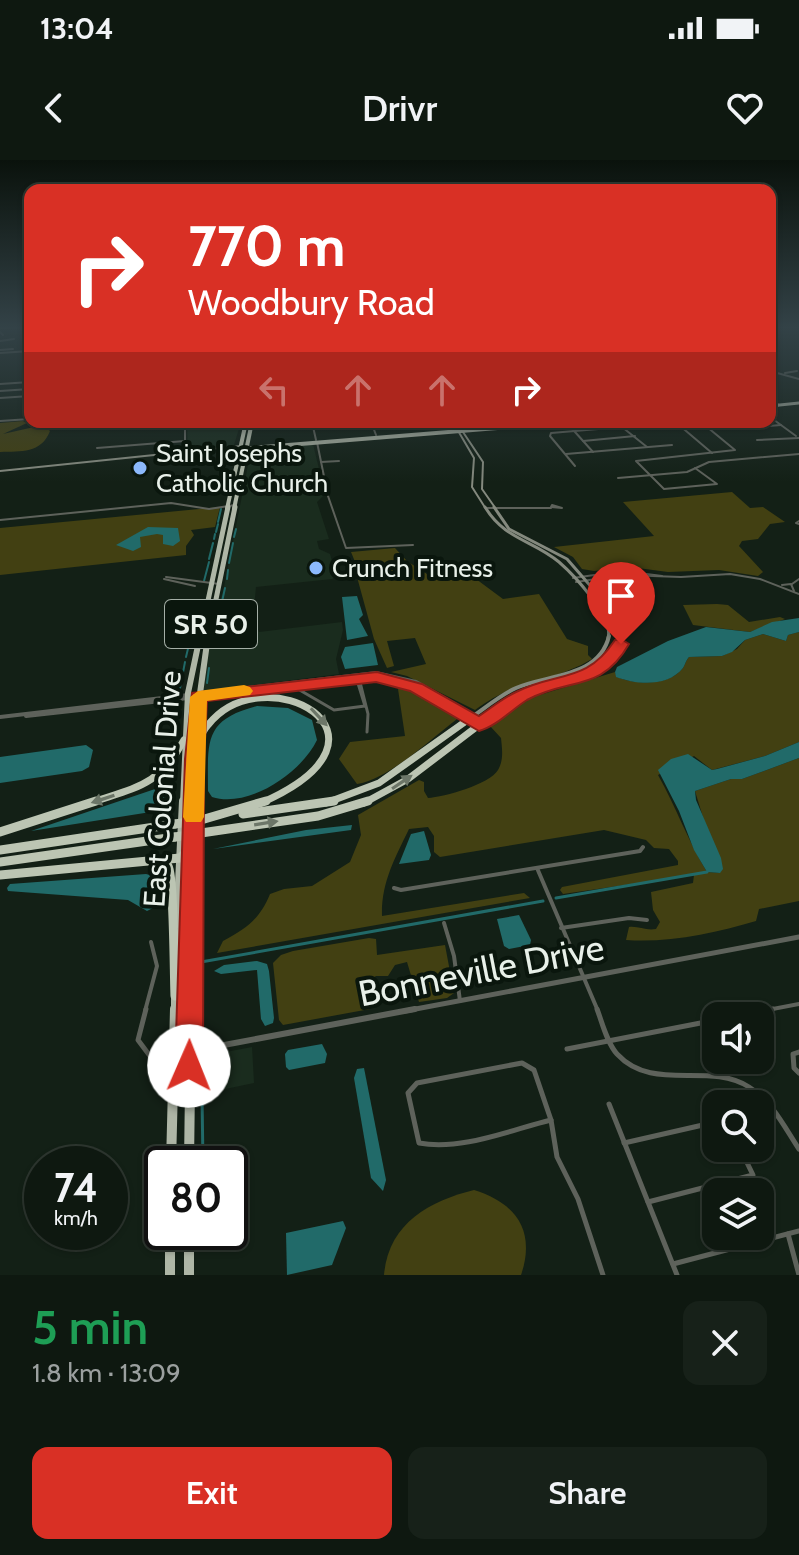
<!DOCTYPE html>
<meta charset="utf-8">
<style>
:root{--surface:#0e1810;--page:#172119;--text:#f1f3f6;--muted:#9ba09f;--line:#2e3730;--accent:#d93025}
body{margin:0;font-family:Cabin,sans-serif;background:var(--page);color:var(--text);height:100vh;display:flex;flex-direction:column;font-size:30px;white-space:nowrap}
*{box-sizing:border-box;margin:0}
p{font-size:26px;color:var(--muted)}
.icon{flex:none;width:44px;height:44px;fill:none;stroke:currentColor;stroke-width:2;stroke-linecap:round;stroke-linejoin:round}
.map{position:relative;height:1115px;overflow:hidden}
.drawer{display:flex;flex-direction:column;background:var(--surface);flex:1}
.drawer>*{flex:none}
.guide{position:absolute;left:24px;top:24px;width:752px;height:244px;border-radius:16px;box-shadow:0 2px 6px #0004,0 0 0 2px var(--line);background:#d93025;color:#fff;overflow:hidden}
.buttons{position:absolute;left:702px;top:842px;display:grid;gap:16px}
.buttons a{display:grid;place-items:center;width:72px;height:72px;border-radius:16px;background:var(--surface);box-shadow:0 2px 6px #0004,0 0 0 2px var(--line);font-size:40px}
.speed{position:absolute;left:24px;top:986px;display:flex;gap:16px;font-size:40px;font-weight:700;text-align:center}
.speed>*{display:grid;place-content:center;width:104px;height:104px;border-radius:50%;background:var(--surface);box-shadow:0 2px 6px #0004,0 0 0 2px var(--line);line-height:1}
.speed small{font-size:20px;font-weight:400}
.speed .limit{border:4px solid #111;border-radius:12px;background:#fff;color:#111}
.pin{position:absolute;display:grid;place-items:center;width:68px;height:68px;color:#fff;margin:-82px -34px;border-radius:50% 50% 50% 0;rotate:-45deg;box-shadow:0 0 8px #0007}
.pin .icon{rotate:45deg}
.me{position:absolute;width:88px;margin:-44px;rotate:1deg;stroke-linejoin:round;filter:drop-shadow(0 0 6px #0008)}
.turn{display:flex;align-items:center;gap:28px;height:168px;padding:0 32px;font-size:36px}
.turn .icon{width:104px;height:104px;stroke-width:2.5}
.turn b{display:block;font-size:56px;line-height:68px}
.lanes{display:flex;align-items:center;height:76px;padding:0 32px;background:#0003;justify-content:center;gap:40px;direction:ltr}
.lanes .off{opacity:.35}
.round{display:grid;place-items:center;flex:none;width:84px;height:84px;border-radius:16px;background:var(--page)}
.summary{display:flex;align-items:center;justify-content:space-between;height:136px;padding:0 32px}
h1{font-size:48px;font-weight:600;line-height:60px;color:#1e9e55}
.button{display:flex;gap:16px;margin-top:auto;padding:16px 32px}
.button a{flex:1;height:92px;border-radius:16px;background:var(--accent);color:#fff;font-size:32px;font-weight:600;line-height:92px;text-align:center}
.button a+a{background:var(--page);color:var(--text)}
.status{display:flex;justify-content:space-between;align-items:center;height:56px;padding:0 40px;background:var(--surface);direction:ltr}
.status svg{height:22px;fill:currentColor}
header{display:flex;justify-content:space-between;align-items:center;height:104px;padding:0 32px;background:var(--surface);font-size:36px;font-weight:600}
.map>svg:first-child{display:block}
.built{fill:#1a2c1e}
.green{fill:#424012}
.water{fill:#216a69}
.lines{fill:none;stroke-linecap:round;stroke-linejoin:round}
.stream-far1{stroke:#216a69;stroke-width:2}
.stream{stroke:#216a69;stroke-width:3}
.minor-far3{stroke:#5e625b;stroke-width:2}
.minor-far2{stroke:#5e625b;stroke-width:3}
.minor-far1{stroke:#5e625b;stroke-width:4}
.minor{stroke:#5e625b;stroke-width:5}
.tertiary-far3{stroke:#5e625b;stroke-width:2}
.tertiary-far2{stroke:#5e625b;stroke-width:4}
.tertiary-far1{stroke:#5e625b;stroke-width:5}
.tertiary{stroke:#5e625b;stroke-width:6}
.secondary-far2{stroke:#84897e;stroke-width:2}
.secondary-far1{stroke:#84897e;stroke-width:3}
.secondary{stroke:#84897e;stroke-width:4}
.primary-far1{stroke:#a1a89a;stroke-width:3}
.primary{stroke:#a1a89a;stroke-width:4}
.trunk-far4{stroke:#aeb6a6;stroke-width:4}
.trunk-far3{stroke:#aeb6a6;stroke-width:5}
.trunk-far2{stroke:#aeb6a6;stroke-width:6}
.trunk-far1{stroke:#aeb6a6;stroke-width:8}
.trunk{stroke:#aeb6a6;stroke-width:10}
.motorway-far1{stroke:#bcc5b3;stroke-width:7}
.motorway{stroke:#bcc5b3;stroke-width:9}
.motorway-bridge{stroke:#bcc5b3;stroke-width:9}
.oneway{fill:#6c7668}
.route{fill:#d93025;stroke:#8d1f18;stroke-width:2}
.slow{fill:#f59e0b}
.poi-dot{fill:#8cb9fc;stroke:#0a160d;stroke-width:3}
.labels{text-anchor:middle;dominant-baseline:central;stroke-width:8;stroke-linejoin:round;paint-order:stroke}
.far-poi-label{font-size:26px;fill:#e8f0e9;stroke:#0a160d;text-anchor:start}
.shield{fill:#0a160d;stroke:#a5afa7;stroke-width:2}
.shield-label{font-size:28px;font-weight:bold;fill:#e8f0e9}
.street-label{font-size:30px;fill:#e8f0e9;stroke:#0a160d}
.near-street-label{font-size:36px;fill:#e8f0e9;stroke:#0a160d}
</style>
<div class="status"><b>13:04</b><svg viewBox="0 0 49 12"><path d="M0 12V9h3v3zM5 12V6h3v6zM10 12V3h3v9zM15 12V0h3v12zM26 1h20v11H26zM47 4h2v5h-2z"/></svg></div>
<header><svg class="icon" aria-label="back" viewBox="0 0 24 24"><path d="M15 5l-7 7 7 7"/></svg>Drivr<svg class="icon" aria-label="heart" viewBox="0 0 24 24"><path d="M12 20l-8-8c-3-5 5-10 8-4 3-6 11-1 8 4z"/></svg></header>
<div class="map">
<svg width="799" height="1115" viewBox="0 0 799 1115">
<rect width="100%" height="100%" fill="#132016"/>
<g class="built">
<polygon points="187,262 241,262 234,285 188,292"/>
<polygon points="313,284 325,334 317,342 329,379 317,381 319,389 330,394 336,416 332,419 256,427 253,458 259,472 342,462 343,470 336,499 339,514 200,532 208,481 224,427 251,290"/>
<polygon points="252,887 254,923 206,933 205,896"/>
</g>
<g class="green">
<path d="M23,261l4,2 -24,11 40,-9 7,6c-9,23 -29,20 -50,21v-29z"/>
<polygon points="732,332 750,348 763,347 785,362 770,364 758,379 742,381 739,386 763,412 758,416 719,410 668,412 630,407 594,411 582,409 573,397 554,387 654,376 623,342"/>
<polygon points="220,347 215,367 191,370 194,375 186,386 186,395 0,415 0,368"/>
<path d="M395,388l12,13 26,17 43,1 27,20 36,-5 28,45 21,7v9l4,4c-40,24 -75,19 -117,51l-68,-34 -16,-4 35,-8 -11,-26 -28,3 7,25 -7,2 -13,-29 -17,-62 3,-3 -9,-22z"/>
<polygon points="717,444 728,445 749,462 780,457 785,459 750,472 693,465 683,445"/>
<path d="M799,472v110l-34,14 -53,14 -18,-14 -36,19c18,32 30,66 49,97l13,1 -25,-82 36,-12h11l57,-21v143l-40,8 -3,12c-40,12 -87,22 -130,19l3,-13c10,-1 17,4 27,2l4,-7 -7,-12 -2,-18 42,-9 1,-8 -131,19 -3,-4 2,-3 116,-22v-4l-9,-12 -15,-1 -8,-8 -42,-10 -164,27 -6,-5v-16l-6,-9 -19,2c-14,29 -28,54 -27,87l142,-23 6,5 -313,55 6,-12c23,-12 37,-22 47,-47l14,-5 28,-3 38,-24 11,-27 -3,-20 61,-35 5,2v9l4,7c16,-1 62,-14 70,-28 6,-10 4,-22 3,-32l-11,-12 1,-4 42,-25 82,-25 2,5c19,8 52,9 66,-9 2,-3 3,-8 6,-11l33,-1 15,-7 8,-9 18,-6 23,7 2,-6z"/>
<path d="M404,526l53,29v4c-26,20 -68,60 -100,65l-18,-25 11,-17 55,-6 -7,-47z"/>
<polygon points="369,778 376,779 377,795 445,785 454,833 447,838 419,842 407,802 395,805 388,816 376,816 370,820 370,849 283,865 279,860 273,803 281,795 293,791"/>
<path d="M474,1030c42,13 62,41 47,85h-137c4,-51 45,-74 90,-85z"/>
</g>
<g class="water">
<polygon points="148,367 178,368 180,381 173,386 163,384 163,375 157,374 140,377 141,387 133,391 116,385"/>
<polygon points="357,436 363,455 359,459 368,476 347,480 342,437"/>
<path d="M799,458v14l-11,3 -2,6 -23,-7 -18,6 -13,12 -10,4 -33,1c-3,3 -4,8 -6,11 -15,19 -46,17 -67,9l-1,-5 2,-5 51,-26 38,-14 44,5 22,-10z"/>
<polygon points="373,483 378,505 345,509 341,497 345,487"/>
<path d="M257,546l31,2 24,12 5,20c-15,32 -68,69 -105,57l-4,-6c0,-49 -5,-71 49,-85z"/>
<polygon points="799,582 799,598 742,619 731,619 695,631 696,640 721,698 723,709 720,713 707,712 694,690 679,651 658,610 671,599 688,594 712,610 717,609 765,596"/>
<polygon points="86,585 93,590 89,607 82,611 0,623 0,597"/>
<polygon points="158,628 164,631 163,647 157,651 31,671"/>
<polygon points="352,665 351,670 213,689 306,670"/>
<polygon points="424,671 431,695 429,700 399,704 411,674"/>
<polygon points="146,714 157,717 155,747 147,751 128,740 8,731 7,728 10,724"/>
<polygon points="519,755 531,780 530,785 509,789 504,786 497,759"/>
<polygon points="257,801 267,804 269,811 274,858 273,863 265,866 261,859 257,810 221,814 214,811 224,805"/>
<polygon points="322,884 327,894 325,903 289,910 286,907 285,894 288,890"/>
<polygon points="364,908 386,1020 383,1031 371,1018 354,918 357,909"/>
<polygon points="343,1061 346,1068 332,1105 287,1115 286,1073"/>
</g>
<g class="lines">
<g class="stream-far1">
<polyline points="218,362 221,349"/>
<polyline points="216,372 218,364"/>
<polyline points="234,377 236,369"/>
<polyline points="214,379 215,374"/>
<polyline points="209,399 213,383"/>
<polyline points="229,403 233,383"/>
<polyline points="227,419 228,410"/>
<polyline points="204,421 209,402"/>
<polyline points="218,460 225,428"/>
<polyline points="194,464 195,459"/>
<polyline points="214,482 217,467"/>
<polyline points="213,488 214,485"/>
<polyline points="186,497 193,468"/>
<polyline points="207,523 209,508"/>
<polyline points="180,528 185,502"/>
</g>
<g class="stream">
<polyline points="556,738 707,712"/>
<polyline points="201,802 543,741"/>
<polyline points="202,936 203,1004"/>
</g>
<g class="minor-far3">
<polyline points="0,172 3,175"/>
<polyline points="0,181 14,179"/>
<polyline points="0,190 13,189"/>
<polyline points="0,193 30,191"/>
<polyline points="770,211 799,219"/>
<polyline points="785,213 797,211"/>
<polyline points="770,217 776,221"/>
<polyline points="0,224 30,222"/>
<polyline points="0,231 30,229"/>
<polyline points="0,238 30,236"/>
<polyline points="770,257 796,276"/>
<polyline points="0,261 30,259"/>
<polyline points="312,262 316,280"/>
<polyline points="488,262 491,266"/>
<polyline points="566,262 593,292"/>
<polyline points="680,262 679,265 712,293"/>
<polyline points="252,264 274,262"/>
<polyline points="373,267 376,275"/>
<polyline points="741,268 781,265"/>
<polyline points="185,270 185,293"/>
<polyline points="757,280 799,278"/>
<polyline points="583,281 635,276"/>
<polyline points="317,282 328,336 346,388 413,385"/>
<polyline points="97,288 185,281"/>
<polyline points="566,294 672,285"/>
<polyline points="321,302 339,301"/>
<polyline points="575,306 550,276 551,273 622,267 647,287"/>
<polyline points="695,308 717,324 664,329 636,301 735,290 701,262"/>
<polyline points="618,318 687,312 709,302 799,294"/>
<polygon points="552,345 562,348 551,347"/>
<polyline points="487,348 551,348"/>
<polyline points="0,360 171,343 209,349 235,345"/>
<polyline points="799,361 796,363 799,364"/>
<polyline points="166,417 219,424"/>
<polyline points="573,418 623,411 662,416"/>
<polyline points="164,419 195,426"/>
<polyline points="576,422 623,415 681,417 730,414 760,419 799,434"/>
<polyline points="792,424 799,419"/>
<polyline points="782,425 791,424 794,431"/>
<polyline points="607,461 619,460"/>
</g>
<g class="minor-far2">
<polyline points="363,518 360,522 368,554 367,572"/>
<polyline points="357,520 365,546"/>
<polyline points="291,525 334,550 365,546"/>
</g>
<g class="minor-far1">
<polyline points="537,708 598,851"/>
<polyline points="394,728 401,730 640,691 643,687"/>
<polyline points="444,763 454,796 460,841"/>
<polyline points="561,768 629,758 647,760"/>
<polyline points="145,851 157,806 151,782"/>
<polyline points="762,851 799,844"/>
</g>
<g class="minor">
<polyline points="146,849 138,880 150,896 170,895"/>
<path d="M597,849c5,13 10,34 20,45 36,39 91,7 132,33 23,14 36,41 50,62"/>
<polyline points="737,856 773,849"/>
<polyline points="567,889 716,860"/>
<polyline points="799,892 793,894 794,908 799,913"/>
<path d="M522,903l12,7 17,50c-41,10 -90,31 -132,23l-11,-50 9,-10z"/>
<polyline points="609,944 677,1115"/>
<polyline points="760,951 771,948"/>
<polyline points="551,960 557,997 578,1039 603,1115"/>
<polyline points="624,983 716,962"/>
<polyline points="648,1042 753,1015 740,988"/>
<polyline points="788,1074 799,1115"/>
<polyline points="673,1104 799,1071"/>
</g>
<polyline class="tertiary-far3" points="0,168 30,167"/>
<g class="tertiary-far2">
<polyline points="26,556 377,517 416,527 479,565"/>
<polyline points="0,557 376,513 416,522 484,561"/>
</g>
<polyline class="tertiary-far1" points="405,851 799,777"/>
<polyline class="tertiary" points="192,891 415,849"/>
<g class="secondary-far2">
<polyline points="457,269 474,298 472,327 486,349"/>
<polyline points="461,269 483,302 482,329 496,349"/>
<polyline points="0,311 241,286"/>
</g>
<g class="secondary-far1">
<path d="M485,347c20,33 48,33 74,55 15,13 55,56 49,76"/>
<polyline points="494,347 509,369 567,399 614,453 622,478"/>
</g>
<g class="secondary">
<path d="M469,559c15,-10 31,-24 47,-31 32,-14 83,-10 93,-52"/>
<path d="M479,565c15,-10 31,-25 47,-31 35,-13 87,-14 96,-58"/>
</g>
<polyline class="primary-far1" points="770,246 799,243"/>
<g class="primary">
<polyline points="770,246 777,245"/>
<polyline points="240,289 572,262"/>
</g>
<g class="trunk-far4">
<polyline points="227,349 246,262"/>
<polyline points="234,349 252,262"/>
</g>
<g class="trunk-far3">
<polyline points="200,478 228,347"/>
<polyline points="208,478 235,347"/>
</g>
<g class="trunk-far2">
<polyline points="183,643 188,533 200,476"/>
<polyline points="195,643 196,562 208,476"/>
</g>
<g class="trunk-far1">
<polyline points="177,764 183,641"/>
<polyline points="175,851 175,835"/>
<polyline points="180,851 182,717"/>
<polyline points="191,851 195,641"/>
</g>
<g class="trunk">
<polyline points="179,893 180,849"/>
<polyline points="171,1004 175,849"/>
<polyline points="189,1004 191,849"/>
<polyline points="170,1072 170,1115"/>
<polyline points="189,1072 189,1115"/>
</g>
<g class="motorway-far1">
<path d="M194,599c3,-12 6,-25 14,-34 56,-71 208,10 53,78"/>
<path d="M90,643c47,-16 69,-17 94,-63"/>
<polyline points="326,643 379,623 469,559"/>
<polyline points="364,643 408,619 479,565"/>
</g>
<g class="motorway">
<polyline points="243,654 334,641"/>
<polyline points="201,660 266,641"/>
<polyline points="0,672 96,641"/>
<polyline points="201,673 318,656 368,641"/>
<polyline points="0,690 175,664"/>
<polyline points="0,702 175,677"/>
<path d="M159,704l9,2c6,10 6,109 7,130"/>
<polyline points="0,715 180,698 194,686"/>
</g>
<g class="motorway-bridge">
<polyline points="175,664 201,660"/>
<polyline points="175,677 201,673"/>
</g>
</g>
<defs><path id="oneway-solid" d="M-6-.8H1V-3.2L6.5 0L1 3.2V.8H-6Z" transform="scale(2)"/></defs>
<g class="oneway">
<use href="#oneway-solid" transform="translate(319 557) rotate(47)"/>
<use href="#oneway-solid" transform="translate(402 622) rotate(-34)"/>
<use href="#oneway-solid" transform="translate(103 639) rotate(162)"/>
<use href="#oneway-solid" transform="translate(266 663) rotate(-9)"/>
</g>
<linearGradient id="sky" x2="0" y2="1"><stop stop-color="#0a120c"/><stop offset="0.52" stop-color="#334247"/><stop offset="1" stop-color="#334247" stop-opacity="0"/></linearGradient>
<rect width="799" height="322" fill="url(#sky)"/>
<path class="route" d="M621,479l8,5c-28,49 -60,33 -102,56 -16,10 -30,26 -48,31l-69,-40 -34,-9 -169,19 -3,58 -1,307 -4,10 -10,4 -9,-4 -5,-10 10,-307 7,-66 185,-21 45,12 57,32c12,-8 24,-18 37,-24 41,-21 70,-8 99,-52z"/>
<polygon class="slow" points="244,525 250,527 253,531 250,535 207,541 204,657 201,662 186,662 183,657 190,537 198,531"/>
<g class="poi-dot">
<circle cx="140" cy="308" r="8"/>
<circle cx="316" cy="408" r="8"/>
</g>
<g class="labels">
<g class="far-poi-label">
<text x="156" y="293">Saint Josephs<tspan x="156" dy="30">Catholic Church</tspan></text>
<text x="332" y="408">Crunch Fitness</text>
</g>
<rect class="shield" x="165" y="440" width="92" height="48" rx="6"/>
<g class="shield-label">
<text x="211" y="464">SR 50</text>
</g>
<g class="street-label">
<text transform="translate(162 629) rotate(-86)">East Colonial Drive</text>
</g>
<g class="near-street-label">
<text transform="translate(481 810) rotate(-11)">Bonneville Drive</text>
</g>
</g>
</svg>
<div class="buttons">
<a><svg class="icon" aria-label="sound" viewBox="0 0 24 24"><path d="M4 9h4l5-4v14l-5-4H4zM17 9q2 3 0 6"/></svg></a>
<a><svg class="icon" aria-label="search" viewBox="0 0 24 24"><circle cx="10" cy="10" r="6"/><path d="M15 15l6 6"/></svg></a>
<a><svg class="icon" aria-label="layers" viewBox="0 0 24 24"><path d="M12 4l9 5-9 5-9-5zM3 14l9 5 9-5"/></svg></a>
</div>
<div class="speed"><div>74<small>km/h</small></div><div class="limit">80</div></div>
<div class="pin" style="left:621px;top:484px;background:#d93025"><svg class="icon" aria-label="arrive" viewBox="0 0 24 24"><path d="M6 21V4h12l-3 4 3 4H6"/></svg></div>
<svg class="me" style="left:189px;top:906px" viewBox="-20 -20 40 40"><circle r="19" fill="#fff"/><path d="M0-13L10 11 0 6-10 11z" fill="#d93025"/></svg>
<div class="guide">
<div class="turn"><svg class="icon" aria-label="right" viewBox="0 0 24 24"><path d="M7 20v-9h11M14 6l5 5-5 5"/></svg><div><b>770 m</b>Woodbury Road</div></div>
<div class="lanes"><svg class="icon off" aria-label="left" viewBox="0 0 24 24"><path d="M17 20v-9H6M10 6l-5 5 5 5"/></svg><svg class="icon off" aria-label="ahead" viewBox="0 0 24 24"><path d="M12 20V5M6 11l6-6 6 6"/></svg><svg class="icon off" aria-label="ahead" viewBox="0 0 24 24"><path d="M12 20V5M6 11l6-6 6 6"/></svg><svg class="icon" aria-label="right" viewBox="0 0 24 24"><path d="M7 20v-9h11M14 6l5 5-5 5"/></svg></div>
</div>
</div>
<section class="drawer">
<div class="summary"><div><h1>5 min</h1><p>1.8 km · 13:09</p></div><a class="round"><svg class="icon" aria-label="close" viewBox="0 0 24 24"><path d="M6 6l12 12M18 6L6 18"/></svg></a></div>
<div class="button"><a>Exit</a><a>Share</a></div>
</section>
